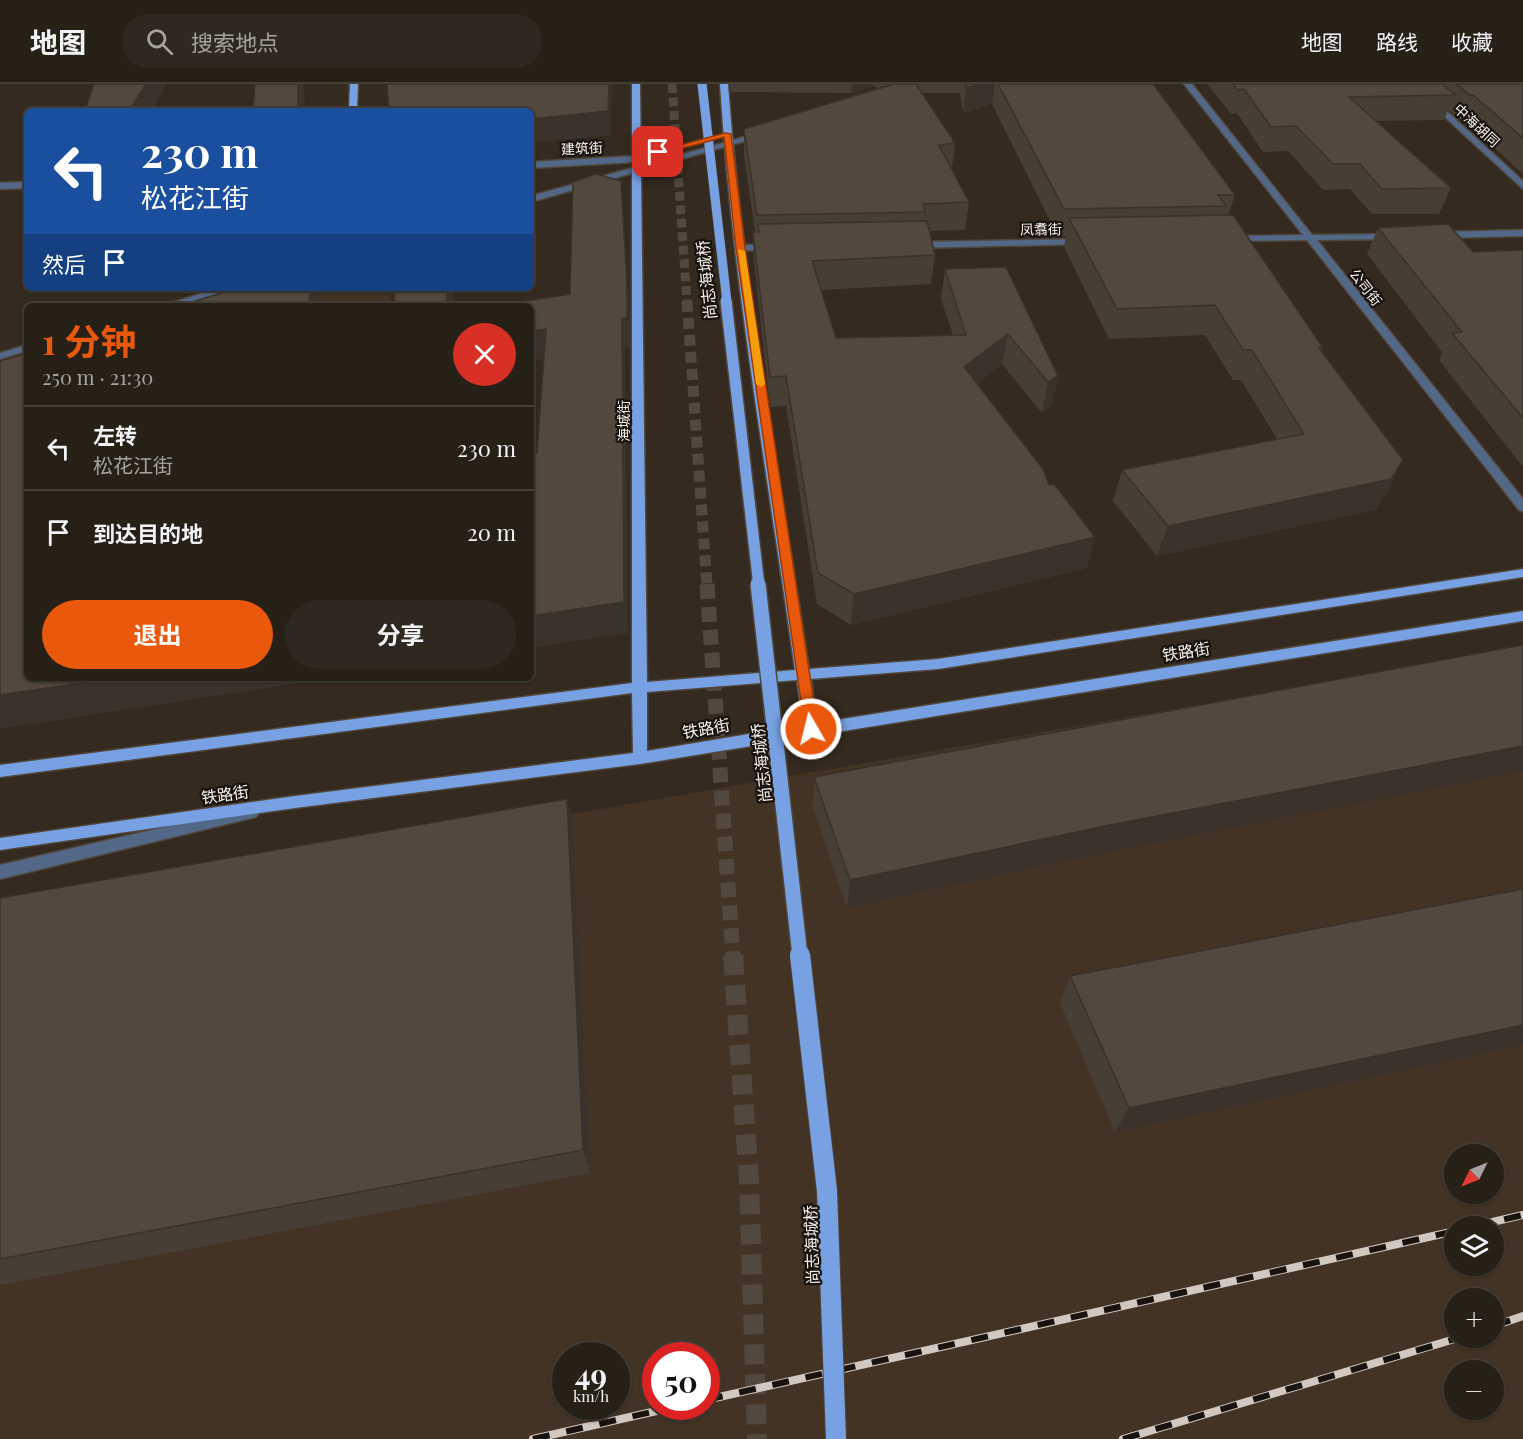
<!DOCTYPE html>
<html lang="zh">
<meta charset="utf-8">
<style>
:root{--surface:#272017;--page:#2f2820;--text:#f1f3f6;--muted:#a4a3a1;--line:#433e36;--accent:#ea580c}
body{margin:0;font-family:"Playfair Display","Noto Sans SC",serif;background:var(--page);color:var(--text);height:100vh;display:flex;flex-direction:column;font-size:22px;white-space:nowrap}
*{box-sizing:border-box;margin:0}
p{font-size:20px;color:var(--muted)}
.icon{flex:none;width:33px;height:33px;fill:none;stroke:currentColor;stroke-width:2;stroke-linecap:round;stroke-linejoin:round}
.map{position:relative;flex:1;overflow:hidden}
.details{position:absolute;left:24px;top:219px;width:510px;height:378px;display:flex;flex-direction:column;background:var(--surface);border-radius:9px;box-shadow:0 2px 4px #0004,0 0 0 2px var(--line)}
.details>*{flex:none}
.top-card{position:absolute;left:24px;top:24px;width:510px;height:183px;border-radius:9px;box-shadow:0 2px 4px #0004,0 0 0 2px var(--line);background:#1a4fa0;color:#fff;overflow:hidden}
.needle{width:39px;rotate:227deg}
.fabs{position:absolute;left:1444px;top:1060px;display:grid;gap:12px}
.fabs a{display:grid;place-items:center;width:60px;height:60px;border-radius:50%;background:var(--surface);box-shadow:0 2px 4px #0004,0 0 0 2px var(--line);font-size:30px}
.speed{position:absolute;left:552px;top:1258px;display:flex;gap:12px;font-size:30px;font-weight:700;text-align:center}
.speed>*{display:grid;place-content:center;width:78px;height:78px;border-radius:50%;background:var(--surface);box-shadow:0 2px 4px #0004,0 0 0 2px var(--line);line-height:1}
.speed small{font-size:15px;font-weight:400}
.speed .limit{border:9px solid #d22;background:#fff;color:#111}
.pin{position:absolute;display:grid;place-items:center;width:51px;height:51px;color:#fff;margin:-26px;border-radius:12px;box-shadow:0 3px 9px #0006}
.me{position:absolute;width:66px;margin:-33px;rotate:352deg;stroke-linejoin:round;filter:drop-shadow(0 0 4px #0008)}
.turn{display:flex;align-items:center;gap:21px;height:126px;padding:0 18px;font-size:27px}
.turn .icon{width:78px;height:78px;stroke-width:2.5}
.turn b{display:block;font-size:42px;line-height:51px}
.then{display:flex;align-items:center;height:57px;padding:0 18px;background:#0003;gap:12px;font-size:22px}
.round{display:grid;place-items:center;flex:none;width:63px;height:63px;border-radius:32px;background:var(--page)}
.head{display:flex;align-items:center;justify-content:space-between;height:102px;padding:0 18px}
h1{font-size:36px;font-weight:700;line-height:45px;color:var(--accent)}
.primary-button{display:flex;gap:12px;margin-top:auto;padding:12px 18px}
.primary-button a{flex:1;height:69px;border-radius:36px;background:var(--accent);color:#fff;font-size:24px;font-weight:700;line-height:69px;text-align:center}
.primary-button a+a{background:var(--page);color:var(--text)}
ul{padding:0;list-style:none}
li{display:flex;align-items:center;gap:18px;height:84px;padding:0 18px;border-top:2px solid var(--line)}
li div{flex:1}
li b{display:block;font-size:22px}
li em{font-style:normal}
header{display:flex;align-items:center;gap:36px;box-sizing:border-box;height:84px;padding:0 30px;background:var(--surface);border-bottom:2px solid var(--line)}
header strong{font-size:28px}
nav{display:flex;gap:33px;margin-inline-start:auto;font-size:21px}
.search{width:420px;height:54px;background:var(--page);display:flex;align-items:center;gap:15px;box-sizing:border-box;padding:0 21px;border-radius:33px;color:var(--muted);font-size:22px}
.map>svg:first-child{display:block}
.built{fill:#423324;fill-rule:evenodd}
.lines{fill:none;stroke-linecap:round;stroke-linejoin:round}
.major-tunnel-far3{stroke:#52483e;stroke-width:9;stroke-dasharray:9 4.5;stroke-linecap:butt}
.major-tunnel-far2{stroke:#52483e;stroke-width:11;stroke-dasharray:11 6;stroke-linecap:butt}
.major-tunnel-far1{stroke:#52483e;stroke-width:15;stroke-dasharray:15 8;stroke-linecap:butt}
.major-tunnel{stroke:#52483e;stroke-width:20;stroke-dasharray:20 10;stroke-linecap:butt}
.minor-casing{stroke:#50463c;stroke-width:3}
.major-casing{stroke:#50463c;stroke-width:3}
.minor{fill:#536787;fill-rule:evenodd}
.major{fill:#77a1e2;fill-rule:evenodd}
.rail-casing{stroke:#d1c9c1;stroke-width:8}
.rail{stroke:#18130f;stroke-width:6;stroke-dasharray:17;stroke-linecap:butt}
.major-bridge-far3-casing{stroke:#50463c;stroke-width:10;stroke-linecap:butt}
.major-bridge-far2-casing{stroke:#50463c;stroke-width:14;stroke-linecap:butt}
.major-bridge-far1-casing{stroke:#50463c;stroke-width:18;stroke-linecap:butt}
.major-bridge-casing{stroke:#50463c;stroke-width:22;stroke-linecap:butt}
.major-bridge-far3{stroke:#77a1e2;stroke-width:9}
.major-bridge-far2{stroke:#77a1e2;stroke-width:11}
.major-bridge-far1{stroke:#77a1e2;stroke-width:15}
.major-bridge{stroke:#77a1e2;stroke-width:20}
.wall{fill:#473e34}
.shaded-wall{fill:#3a322b}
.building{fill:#53483d;stroke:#3a322b;stroke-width:1.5}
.route{fill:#ea580c;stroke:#983908;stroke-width:1.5}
.slow{fill:#f59e0b}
.labels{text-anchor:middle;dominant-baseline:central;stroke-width:4.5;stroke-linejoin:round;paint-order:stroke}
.far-street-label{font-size:14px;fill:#faf3ec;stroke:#18130f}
.street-label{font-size:16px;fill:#faf3ec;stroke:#18130f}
</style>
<header>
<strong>地图</strong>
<div class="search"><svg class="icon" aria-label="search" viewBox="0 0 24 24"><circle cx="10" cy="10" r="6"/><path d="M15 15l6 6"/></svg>搜索地点</div>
<nav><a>地图</a><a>路线</a><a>收藏</a></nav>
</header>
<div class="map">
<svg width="1523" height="1355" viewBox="0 0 1523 1355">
<rect width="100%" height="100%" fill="#342a1f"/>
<g class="built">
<polygon points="310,204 392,204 390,222 250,222"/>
<path d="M1523,564v791h-1523v-525zM1455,1071h39v39h-39zM1455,1143h39v39h-39zM1455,1215h39v39h-39zM566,1272h50v51h-50zM656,1272h50v51h-50zM1455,1287h39v39h-39z"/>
</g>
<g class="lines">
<polyline class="major-tunnel-far3" points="672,0 687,218"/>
<polyline class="major-tunnel-far2" points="687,217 707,502"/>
<polyline class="major-tunnel-far1" points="707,500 733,872"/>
<polyline class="major-tunnel" points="733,871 749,1097 757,1355"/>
<g class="minor-casing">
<g id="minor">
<polygon points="1184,0 1192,0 1312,151 1397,150 1397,154 1394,155 1317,156 1523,415 1523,427 1519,426 1307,156 1226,157 1226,153 1229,152 1303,151"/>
<polygon points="1409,0 1417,0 1523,97 1523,105"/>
<polygon points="759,49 766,51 531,118 531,112"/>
<polygon points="650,68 654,71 653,73 635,78 531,84 531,78 635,72"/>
<polygon points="27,98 27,104 0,105 0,99"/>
<polygon points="1523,146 1523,152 1439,154 1434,151 1439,148"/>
<polygon points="1085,155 1088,156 1088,160 914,164 909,161 914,158"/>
<polygon points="740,161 773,161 778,164 773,167 737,166 735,164"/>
<polygon points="218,204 234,204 179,222 163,222"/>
<polygon points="27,261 27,267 0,275 0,269"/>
<polygon points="251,723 256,725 259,729 256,733 0,795 0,781"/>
</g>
</g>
<g class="major-casing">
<g id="major">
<polygon points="350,0 358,0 357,27 349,27"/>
<path d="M632,0h8l7,598 148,-12c-27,-193 -63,-391 -75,-586h8c14,195 52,392 81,585l129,-10 585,-90v8l-585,92 -127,10 6,44 706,-112v10l-883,143 -345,44 -295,42v-12l295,-42 338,-43 -1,-60 -632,84v-12l632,-82zM797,596l6,45 -156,26v-59z"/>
</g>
</g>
<use href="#minor" class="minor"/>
<use href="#major" class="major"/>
<g class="rail-casing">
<g id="rail">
<polyline points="1471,1143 1523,1131"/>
<polyline points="1494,1242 1523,1232"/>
<polyline points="706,1316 1455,1147"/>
<polyline points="533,1355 674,1323"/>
<polyline points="1123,1355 1458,1254"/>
</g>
</g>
<use href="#rail" class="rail"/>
<g class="major-bridge-far3-casing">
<polyline id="major-bridge-far3" points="702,0 727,218"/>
</g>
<g class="major-bridge-far2-casing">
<polyline id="major-bridge-far2" points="726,217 759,502"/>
</g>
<g class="major-bridge-far1-casing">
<polyline id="major-bridge-far1" points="758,500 800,872"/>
</g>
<g class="major-bridge-casing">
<polyline id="major-bridge" points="800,871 827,1107 836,1355"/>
</g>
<use href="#major-bridge-far3" class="major-bridge-far3"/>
<use href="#major-bridge-far2" class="major-bridge-far2"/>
<use href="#major-bridge-far1" class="major-bridge-far1"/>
<use href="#major-bridge" class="major-bridge"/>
</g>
<g class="wall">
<polygon points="730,0 1153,0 1235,111 1228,131 1323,264 1322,268 1403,376 1388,407 1375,426 1157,472 1113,417 1122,386 1277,355 1241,296 1233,296 1205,251 1109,255 1064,163 1066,152 1058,153 992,20 963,29 960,9 922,9 955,59 952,85 969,118 965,146 929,147 935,171 931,200 821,206 836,254 953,251 941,215 945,185 1058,292 1052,322 1042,329 1002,280 977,300 1049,401 1087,484 851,541 817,520 786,322 770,323 754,177 753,148 755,148 744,72 744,45 878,4 873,2 851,9 731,8"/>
<polygon points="1207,0 1523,0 1523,90 1463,35 1459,35 1448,26 1444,36 1376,37 1451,104 1439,130 1372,130 1350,105 1323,106 1288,67 1263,68 1237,29 1231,30"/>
<polygon points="1378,144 1473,168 1523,166 1523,383 1439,276 1442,268 1367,170"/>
<polygon points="814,693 1094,771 847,824 813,722"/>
<polygon points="573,744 590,1089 0,1201 0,814"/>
<polygon points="1523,805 1523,961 1115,1048 1060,919 1070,892"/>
</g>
<g class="shaded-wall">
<polygon points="146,0 167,0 151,27 129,27"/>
<polygon points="298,0 304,0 305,27 283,27"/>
<polygon points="609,0 612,0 610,51 531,59 531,35"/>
<polygon points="852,0 873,0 873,2 851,9"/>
<polygon points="980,0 995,0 992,20 963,29 966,4"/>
<polygon points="621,97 630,229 630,264 625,264 628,549 531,564 531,532"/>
<polygon points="310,204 319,204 321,210 320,222 309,222"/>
<rect x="447" y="204" width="7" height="18"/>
<polygon points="546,245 550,274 531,277 531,247"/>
<polygon points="1008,250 1002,280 960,313 964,283"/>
<polygon points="1058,292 1052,322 1042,329 1048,298"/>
<polygon points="1403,376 1388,407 1375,426 1157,472 1168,442"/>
<polygon points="1095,453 1087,484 851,541 854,510"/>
<polygon points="115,594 333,594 0,645 0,611"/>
<polygon points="1523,662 1523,687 1094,771 847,824 850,796 1105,742"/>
<polygon points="567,715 573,744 590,1089 583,1066"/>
<polygon points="1523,941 1523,961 1115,1048 1129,1024"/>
</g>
<g class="building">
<polygon points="94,0 146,0 129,27 85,27"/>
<polygon points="255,0 298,0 298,25 283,27 253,27"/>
<polygon points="387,0 609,0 608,27 531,35 531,27 389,27"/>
<polygon points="894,0 916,0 955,59 939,61 969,118 923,120 925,128 757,131 744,45"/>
<polygon points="965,0 980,0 966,4"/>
<polygon points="998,0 1153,0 1235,111 1218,111 1226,122 1064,125"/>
<polygon points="1233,0 1442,0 1455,11 1349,13 1451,104 1382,105 1360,80 1333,80 1296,42 1271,43 1244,5 1238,6"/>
<polygon points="1457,0 1523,0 1523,54 1473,11 1469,11"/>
<polygon points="596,90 621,97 627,200 627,234 622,234 624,518 531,532 531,370 537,369 546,245 531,247 531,222 496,222 570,210 573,98"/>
<polygon points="1233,131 1323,264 1319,264 1403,376 1391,395 1168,442 1122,386 1304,350 1252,266 1243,266 1215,221 1117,225 1069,134"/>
<polygon points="927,137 935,171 812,177 836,254 966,251 945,185 1006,183 1058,292 1048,298 1008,250 964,283 1043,385 1049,401 1054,400 1095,453 854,510 818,489 786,292 770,293 753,148 759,148 758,140"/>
<polygon points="1448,140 1473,168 1523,166 1523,334 1452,249 1462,248 1378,144"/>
<polygon points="238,204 310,204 309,222 179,222"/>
<polygon points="394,204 447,204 447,222 395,222"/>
<polygon points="27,269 27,594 115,594 0,611 0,277"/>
<polygon points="1523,561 1523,662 1105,742 850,796 814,693"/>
<polygon points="567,715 583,1066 0,1175 0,814"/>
<polygon points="1523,805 1523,941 1129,1024 1070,892"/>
</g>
<polygon class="route" points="725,49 731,50 745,164 818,645 811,650 805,645 736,164 724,53 658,71 655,68"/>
<polygon class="slow" points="738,165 745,167 765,300 761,303 756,300"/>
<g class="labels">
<g class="far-street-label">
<text transform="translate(1477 41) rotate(43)">中海胡同</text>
<text transform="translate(582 64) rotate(-3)">建筑街</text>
<text transform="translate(1041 145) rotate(-1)">凤翥街</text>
<text transform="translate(1366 203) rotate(52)">公司街</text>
<text transform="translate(623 337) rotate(-90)">海城街</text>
</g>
<g class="street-label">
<text transform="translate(706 196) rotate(-96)">尚志海城桥</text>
<text transform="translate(1186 567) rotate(-9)">铁路街</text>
<text transform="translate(706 644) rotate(-10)">铁路街</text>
<text transform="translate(761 679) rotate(-96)">尚志海城桥</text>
<text transform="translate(225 710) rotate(-8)">铁路街</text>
<text transform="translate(811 1161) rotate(-92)">尚志海城桥</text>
</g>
</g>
</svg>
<div class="fabs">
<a><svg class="needle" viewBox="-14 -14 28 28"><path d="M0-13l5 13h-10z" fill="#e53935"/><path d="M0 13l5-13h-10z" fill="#a4a3a1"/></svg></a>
<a><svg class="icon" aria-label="layers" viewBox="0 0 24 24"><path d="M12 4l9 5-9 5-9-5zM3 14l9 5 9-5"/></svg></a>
<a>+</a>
<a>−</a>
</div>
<div class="speed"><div>49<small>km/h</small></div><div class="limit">50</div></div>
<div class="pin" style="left:658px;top:68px;background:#d93025"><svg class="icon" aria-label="arrive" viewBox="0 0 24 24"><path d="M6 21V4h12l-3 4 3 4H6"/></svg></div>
<svg class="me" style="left:811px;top:645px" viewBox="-20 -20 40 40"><circle r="17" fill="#ea580c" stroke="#fff" stroke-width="3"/><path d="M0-11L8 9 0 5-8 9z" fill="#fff"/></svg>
<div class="top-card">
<div class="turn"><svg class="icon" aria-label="left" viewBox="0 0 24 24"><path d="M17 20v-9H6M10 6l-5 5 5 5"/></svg><div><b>230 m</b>松花江街</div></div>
<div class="then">然后<svg class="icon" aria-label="arrive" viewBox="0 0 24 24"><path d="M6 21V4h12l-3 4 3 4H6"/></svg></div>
</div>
<section class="details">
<div class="head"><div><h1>1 分钟</h1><p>250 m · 21:30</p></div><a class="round" style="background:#d93025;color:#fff"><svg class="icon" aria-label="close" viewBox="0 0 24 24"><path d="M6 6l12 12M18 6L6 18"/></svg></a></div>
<ul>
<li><svg class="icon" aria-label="left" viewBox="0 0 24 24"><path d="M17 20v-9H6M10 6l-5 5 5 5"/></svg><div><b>左转</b><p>松花江街</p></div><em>230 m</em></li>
<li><svg class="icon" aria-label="arrive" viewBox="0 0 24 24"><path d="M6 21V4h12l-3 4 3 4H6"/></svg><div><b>到达目的地</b></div><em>20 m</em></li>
</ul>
<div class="primary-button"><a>退出</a><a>分享</a></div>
</section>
</div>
